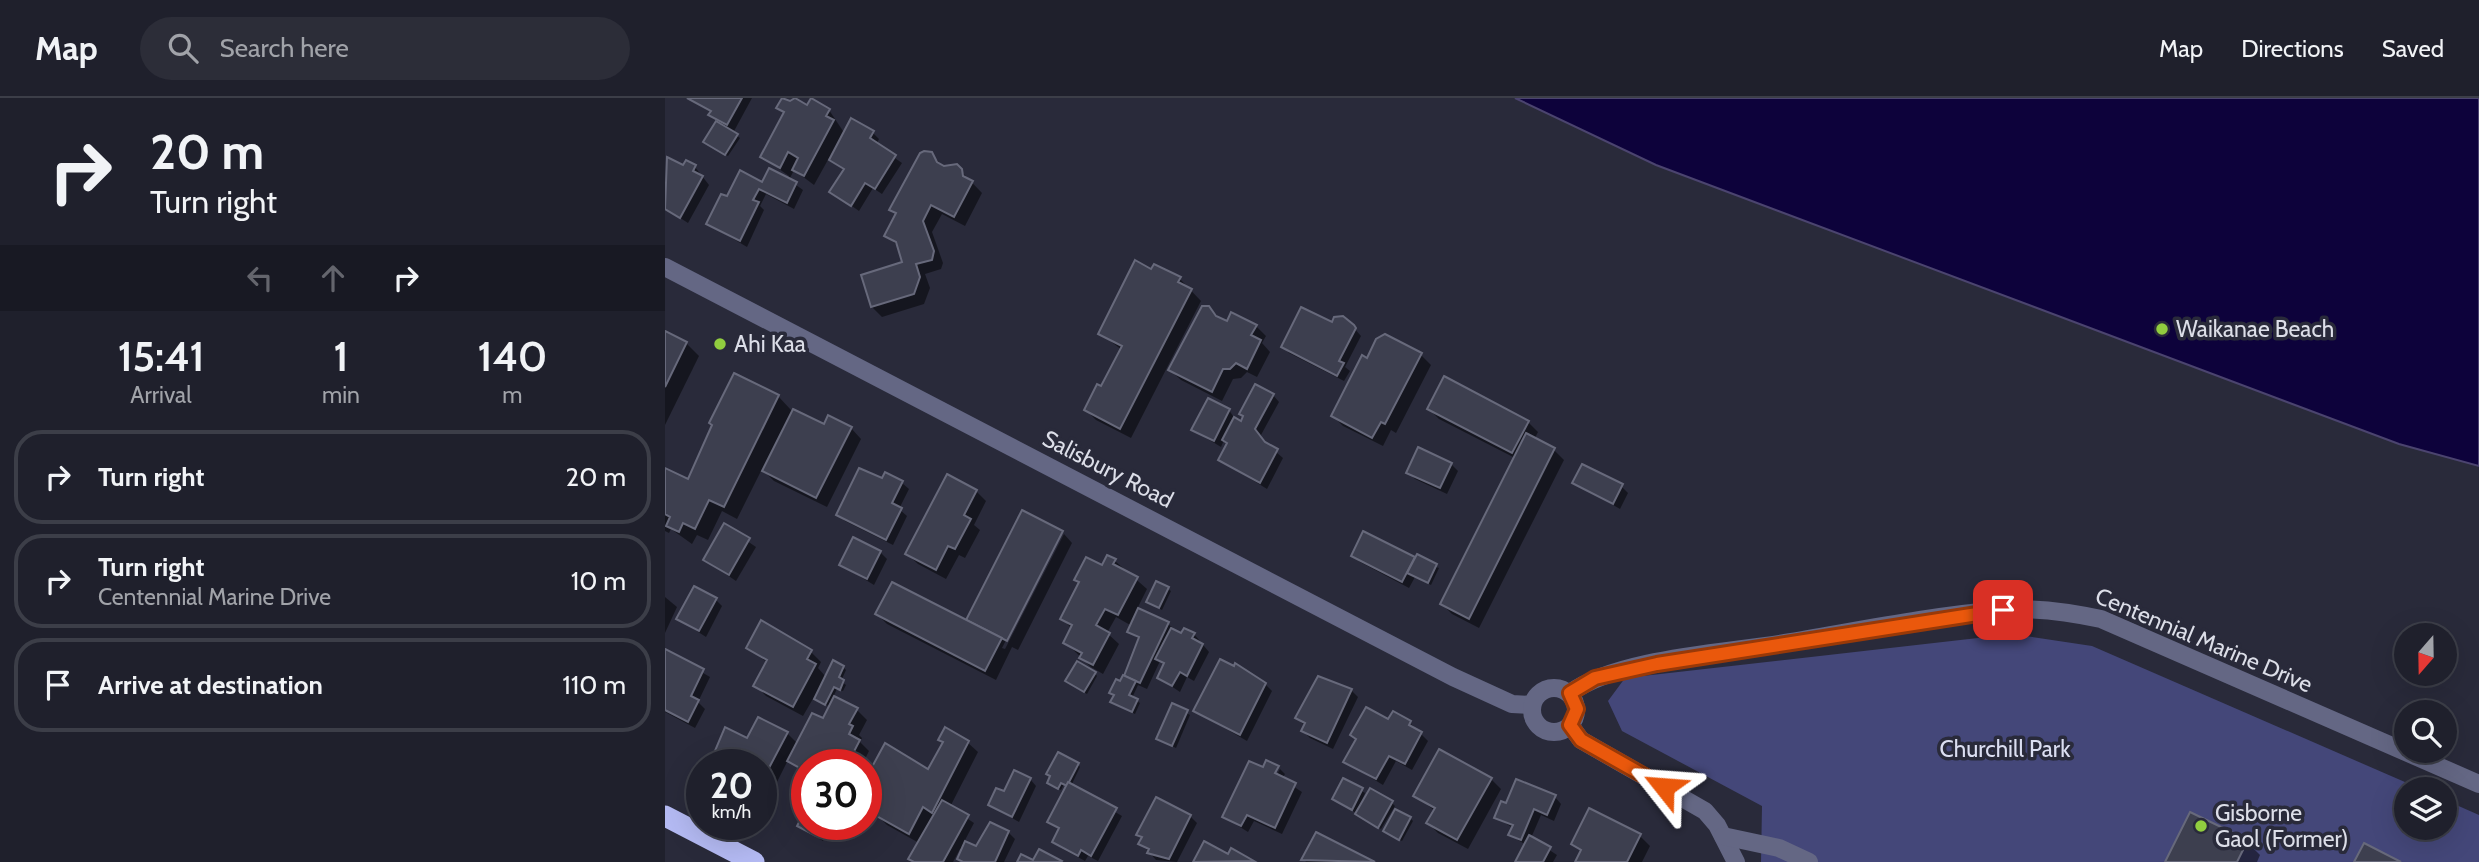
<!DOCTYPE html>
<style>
:root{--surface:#1f202c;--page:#2c2d38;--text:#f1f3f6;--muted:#a1a3a9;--line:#3c3e48}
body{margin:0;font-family:Cabin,sans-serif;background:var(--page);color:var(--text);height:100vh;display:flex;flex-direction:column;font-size:26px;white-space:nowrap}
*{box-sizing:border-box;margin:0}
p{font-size:23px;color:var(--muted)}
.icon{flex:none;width:38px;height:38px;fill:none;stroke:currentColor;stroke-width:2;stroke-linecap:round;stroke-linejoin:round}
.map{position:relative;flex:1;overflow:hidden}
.drawer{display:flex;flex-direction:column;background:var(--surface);width:665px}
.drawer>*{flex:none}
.hud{background:#1f202c;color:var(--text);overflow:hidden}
.needle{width:46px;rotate:200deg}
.fabs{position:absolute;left:1729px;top:525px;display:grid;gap:14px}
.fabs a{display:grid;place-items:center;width:63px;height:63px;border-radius:50%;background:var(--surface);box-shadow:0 7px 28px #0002,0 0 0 2px var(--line);font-size:35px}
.speed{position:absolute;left:21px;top:651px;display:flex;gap:14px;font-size:35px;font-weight:700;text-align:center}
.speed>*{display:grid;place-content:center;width:91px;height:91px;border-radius:50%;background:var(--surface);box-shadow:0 7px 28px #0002,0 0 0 2px var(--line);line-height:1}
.speed small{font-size:18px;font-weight:400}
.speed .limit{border:10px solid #d22;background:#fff;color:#111}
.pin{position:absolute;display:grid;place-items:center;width:60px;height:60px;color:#fff;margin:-30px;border-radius:14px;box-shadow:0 4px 10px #0006}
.me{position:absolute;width:77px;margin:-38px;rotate:298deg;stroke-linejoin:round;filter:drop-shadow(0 0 5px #0008)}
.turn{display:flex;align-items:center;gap:24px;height:147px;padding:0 35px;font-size:32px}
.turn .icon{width:91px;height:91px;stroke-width:2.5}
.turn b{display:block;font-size:49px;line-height:60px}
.lanes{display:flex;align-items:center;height:66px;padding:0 35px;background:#0003;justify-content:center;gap:35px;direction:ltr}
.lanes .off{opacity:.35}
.eta{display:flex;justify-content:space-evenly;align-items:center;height:119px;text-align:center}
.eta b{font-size:42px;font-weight:600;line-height:49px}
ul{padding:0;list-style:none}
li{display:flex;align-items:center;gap:21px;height:94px;margin:0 14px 10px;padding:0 21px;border:4px solid var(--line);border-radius:28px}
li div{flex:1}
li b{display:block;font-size:26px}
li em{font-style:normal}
header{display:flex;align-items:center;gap:42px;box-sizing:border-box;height:98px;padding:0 35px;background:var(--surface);border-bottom:2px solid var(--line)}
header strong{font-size:33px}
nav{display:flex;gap:38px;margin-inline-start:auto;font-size:24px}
.search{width:490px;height:63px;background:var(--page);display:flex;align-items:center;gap:18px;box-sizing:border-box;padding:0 24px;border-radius:38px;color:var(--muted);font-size:26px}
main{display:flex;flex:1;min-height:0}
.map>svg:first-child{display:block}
.green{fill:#444779}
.water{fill:#0d023b;stroke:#4b446f;stroke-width:2}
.shadow{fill:#0007}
.building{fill:#3d3f4f;stroke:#67697b;stroke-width:2}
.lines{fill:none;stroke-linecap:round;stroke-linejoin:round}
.minor{stroke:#646784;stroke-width:18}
.highway{stroke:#b4baf3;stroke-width:21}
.route-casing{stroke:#983908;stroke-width:18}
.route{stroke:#ea580c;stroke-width:12}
.poi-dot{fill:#91cd3f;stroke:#292a3a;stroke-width:2.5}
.labels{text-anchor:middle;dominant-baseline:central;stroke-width:7;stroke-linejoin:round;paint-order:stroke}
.poi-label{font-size:23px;fill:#dcdee8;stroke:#292a3a;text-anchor:start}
.street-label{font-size:23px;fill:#dcdee8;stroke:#292a3a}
.park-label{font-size:23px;fill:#dbdef1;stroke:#292a3a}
</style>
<header>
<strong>Map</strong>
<div class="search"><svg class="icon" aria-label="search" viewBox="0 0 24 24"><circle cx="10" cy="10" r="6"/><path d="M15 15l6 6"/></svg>Search here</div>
<nav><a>Map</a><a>Directions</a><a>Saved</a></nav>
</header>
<main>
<section class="drawer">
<div class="hud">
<div class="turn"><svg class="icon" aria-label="right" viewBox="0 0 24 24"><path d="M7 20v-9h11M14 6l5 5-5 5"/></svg><div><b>20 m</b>Turn right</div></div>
<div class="lanes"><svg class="icon off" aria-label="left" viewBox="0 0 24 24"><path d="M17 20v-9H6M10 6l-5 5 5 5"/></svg><svg class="icon off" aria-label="ahead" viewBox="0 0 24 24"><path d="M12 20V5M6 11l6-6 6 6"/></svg><svg class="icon" aria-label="right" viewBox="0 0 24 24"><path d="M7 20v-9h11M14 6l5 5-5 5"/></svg></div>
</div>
<div class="eta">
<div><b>15:41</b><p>Arrival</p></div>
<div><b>1</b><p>min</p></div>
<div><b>140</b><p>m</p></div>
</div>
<ul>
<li><svg class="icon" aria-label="right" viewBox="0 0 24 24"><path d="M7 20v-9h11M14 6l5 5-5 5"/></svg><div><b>Turn right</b></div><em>20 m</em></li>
<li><svg class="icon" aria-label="right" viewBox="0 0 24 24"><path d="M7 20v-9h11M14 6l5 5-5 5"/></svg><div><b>Turn right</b><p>Centennial Marine Drive</p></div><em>10 m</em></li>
<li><svg class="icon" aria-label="arrive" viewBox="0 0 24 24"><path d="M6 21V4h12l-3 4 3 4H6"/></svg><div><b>Arrive at destination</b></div><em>110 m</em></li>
</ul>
</section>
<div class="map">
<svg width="1814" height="764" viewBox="0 0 1814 764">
<rect width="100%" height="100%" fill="#292a3a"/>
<polygon class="green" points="1348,536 1427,548 1756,691 1741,691 1741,730 1780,730 1780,702 1814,717 1814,764 1096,764 1097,708 957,633 943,603 960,580"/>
<polygon class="water" points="850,0 1814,0 1814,368 1734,346 991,67"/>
<g class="shadow">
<polygon points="22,0 87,0 68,35 75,40 63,58 43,46 52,24 47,15"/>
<polygon points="128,1 143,9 164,12 180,36 208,35 214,41 211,47 237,65 217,96 208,90 194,113 167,94 180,73 164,60 149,87 129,72 124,82 138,92 129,111 101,96 95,108 99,112 82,149 43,126 63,101 98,86 122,81 124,78 97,59 120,16 113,10 125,6"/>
<polygon points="267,56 279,70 291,68 317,95 300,128 277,116 267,134 278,165 276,171 260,176 265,190 259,206 217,219 207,209 239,165 234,149 221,137 232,117 226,111"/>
<polygon points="3,61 19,70 30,69 44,87 23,125 0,110"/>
<polygon points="487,173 515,181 536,203 466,340 431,322 421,312 437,290 457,252 435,235"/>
<polygon points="541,209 562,226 591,228 601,238 597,245 605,254 592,279 582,274 576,280 568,281 557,303 516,282 505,272 535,211"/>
<polygon points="667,227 688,229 696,238 680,269 685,273 679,283 624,255 618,248"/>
<polygon points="0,235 21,245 34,258 0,327"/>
<polygon points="755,256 766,267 731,335 726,332 718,348 678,328 668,318 703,262"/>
<polygon points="608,297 614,304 596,337 598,343 618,360 602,391 555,362 563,346 559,342 556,349 528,332 564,312 570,321 577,325"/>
<polygon points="113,298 126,312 159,328 164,319 186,330 196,341 162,409 109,383 97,371 72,421 57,413 43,442 32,437 27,446 6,431 4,435 0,433 0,372 24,383"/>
<polygon points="764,311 863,324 873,334 869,342 889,352 899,362 814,530 787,516 777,506 850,360 774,321"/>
<polygon points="786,366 793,373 782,396 750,381 743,374"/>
<polygon points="218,383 237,385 244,391 234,411 242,418 228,447 180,423 173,417"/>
<polygon points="909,384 956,388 963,395 955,411"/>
<polygon points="311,393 321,403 309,427 315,432 300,460 294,457 281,481 253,466 242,456"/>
<polygon points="358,415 398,436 395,436 337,550 340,551 399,436 407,445 353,552 347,549 331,582 222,526 212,516 228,486 302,524"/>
<polygon points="60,428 91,449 71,483 40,462"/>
<polygon points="215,454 222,461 209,487 176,467"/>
<polygon points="688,458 749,461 774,470 766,487 750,479 744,490 695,464"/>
<polygon points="450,463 482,491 472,511 503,526 517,537 529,536 544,554 529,583 522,579 515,594 494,580 500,568 495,563 482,591 473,587 467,600 475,605 470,616 448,604 475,542 464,533 467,528 451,519 442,535 454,546 438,576 426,569 400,544 407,531 397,520 415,485 411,482"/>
<polygon points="503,491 506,493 497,512 483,504"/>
<polygon points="0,499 12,509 0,535"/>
<polygon points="51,502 57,508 41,539 13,521"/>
<polygon points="83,550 146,554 156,564 153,570 161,579 178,569 181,572 176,583 181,587 178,593 172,591 168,599 192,612 202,622 194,637 197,640 195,644 204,653 197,667 142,667 142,677 123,662 100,708 96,706 96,667 83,643 122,635 133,646 159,623 165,609 149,599 138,618 101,598 91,588 103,565"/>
<polygon points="0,553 45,579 33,604 40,611 30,630 0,614"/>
<polygon points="430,575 432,578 422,596 405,586"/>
<polygon points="654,580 686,592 693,599 668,651 645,640 638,633 640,628 632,620"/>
<polygon points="600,586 607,593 582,643 530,613"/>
<polygon points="508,607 525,617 511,650 493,641"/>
<polygon points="724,624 745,625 763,643 747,672 731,663 718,687 680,664"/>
<polygon points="275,641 302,644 313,654 285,709 309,725 299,744 312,750 343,734 350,741 339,764 297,764 294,761 297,752 295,751 288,764 249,764 245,761 254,745 222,727 212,717 214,713 201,705 201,684 264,673 279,645"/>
<polygon points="413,666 415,669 406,688 457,718 433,763 423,758 420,763 396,750 389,743 395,732 384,724 403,688 399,686 396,692 387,687 383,676"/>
<polygon points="615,671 620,676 617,681 637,694 617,736 589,723 583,734 559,719 605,682 608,684"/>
<polygon points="365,681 371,688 354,724 325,707"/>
<polygon points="826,681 836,691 803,751 773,735 763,725 770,713 750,697"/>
<polygon points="679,682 700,695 697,702 699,704 727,705 730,708 716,731 669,701"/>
<polygon points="890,699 896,706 889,723 876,717 866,740 892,757 888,764 852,764 861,747 845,737 848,730 831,719 842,707"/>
<polygon points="1525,716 1582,744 1595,757 1592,764 1502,764"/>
<polygon points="525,718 532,725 512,764 491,762 476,745 478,741 473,736"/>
<polygon points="745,720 748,723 737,743 723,736"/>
<polygon points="167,726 158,743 134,728 142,726"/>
<polygon points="651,736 706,764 641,764 639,761"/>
<polygon points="975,738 985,748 977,764 912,764 917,754 908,746"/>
<polygon points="539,746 563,758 567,753 588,764 530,764"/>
</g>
<g class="building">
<polygon points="22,0 77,0 62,27 43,17 46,13"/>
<polygon points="117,0 125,3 130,0 142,7 146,0 165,11 161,18 169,22 139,78 127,72 133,60 123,54 115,70 95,59 119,14 111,10"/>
<polygon points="186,20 209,33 205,40 231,57 210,91 200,85 186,108 164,94 179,71 164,62"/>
<polygon points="51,23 73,36 60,57 38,44"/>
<polygon points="259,53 267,54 272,64 279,68 292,66 297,71 298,78 308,83 289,119 266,107 258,123 269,153 267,162 251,166 255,179 249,196 206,209 196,177 237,164 231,144 219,138 231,115 224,112 255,55"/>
<polygon points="2,59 18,67 21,62 31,67 28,73 38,78 15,120 0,111"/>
<polygon points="104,70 132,84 122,105 94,91 88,102 94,104 75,143 41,126 56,96 62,98 75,72 97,84"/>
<polygon points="470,162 486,171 489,166 516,179 513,184 527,191 455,331 419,312 432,286 436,288 457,248 433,236"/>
<polygon points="537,208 544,208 551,218 562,223 566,214 592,227 586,237 596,242 582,271 571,265 565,271 558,271 547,294 503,272"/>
<polygon points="636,209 667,224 669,219 678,218 689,227 691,230 674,263 679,265 672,278 616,249"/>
<polygon points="0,233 22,244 0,289"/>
<polygon points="720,236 757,255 720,326 716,324 707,340 666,318 697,257 702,260 711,241"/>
<polygon points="69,275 114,297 59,409 44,402 30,431 18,425 14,434 1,428 5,419 0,416 0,370 23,381 47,327 44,325"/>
<polygon points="779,278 864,323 847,355 762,311"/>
<polygon points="590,286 609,296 590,331 600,344 613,351 595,385 553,362 562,345 557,342 569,319 576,323 578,318 574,316"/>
<polygon points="543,300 565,311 549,343 526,332"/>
<polygon points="128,311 159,326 163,317 187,329 151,400 97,373"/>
<polygon points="861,335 890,350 804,521 775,506"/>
<polygon points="753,349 787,365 775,390 741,375"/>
<polygon points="917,366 958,386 948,406 907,385"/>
<polygon points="194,370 217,380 220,374 238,383 227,405 237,410 221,442 171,417"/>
<polygon points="282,376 312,392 299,417 306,421 290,451 283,448 271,472 240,456"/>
<polygon points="357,412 398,433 342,543 301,522"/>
<polygon points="59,425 85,440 64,477 38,462"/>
<polygon points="698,433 750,459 737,484 686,458"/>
<polygon points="188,439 216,453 202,481 174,467"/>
<polygon points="752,456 772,466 763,485 742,475"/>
<polygon points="442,457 451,461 448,466 473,479 453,517 440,511 431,527 445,535 428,567 414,560 417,555 398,545 407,527 395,521 414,484 409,482 421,459 437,467"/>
<polygon points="491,483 504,489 494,510 481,504"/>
<polygon points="227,484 337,540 320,573 210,516"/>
<polygon points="29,488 52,500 34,533 11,521"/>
<polygon points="473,510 504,524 475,585 459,578 474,539 462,534"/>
<polygon points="96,522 147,552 142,561 151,566 128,609 88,588 102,562 81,550"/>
<polygon points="506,530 516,535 519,530 530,535 527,540 538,546 522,578 515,574 507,588 492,580 499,565 490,561"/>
<polygon points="0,551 39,571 26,598 34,602 23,624 0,612"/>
<polygon points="555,561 569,568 570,565 601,585 575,637 528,613"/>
<polygon points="168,562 179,568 174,579 179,582 175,592 169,589 160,607 149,601"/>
<polygon points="412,563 431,574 419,594 400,583"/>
<polygon points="458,577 471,583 464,597 473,601 467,614 445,604 449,597 444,595 451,581 455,583"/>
<polygon points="653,578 687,591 662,645 636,633 640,625 630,620"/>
<polygon points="169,598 193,610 184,626 188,628 184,636 195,642 184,663 177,659 173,667 142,667 142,674 122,663 147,615 158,620"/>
<polygon points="507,605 523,612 507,648 491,641"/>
<polygon points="701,609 723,621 728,613 746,623 744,627 757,634 740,666 724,658 711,681 678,664 691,641 685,637"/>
<polygon points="93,619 123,634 96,685 96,667 44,667 60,629 82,640"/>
<polygon points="280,629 304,643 267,715 258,709 244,736 210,717 214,710 201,703 201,680 220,645 263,671 278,644 273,642"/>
<polygon points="774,651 827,680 792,742 761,725 770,710 748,698"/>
<polygon points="393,654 414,665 402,688 396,685 393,691 382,685 385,678 381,676"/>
<polygon points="601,662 614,668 610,675 631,685 610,730 582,717 576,728 557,719 584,663 598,669"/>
<polygon points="349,672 366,680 347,719 323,707 331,690 339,693"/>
<polygon points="678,680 698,690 687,712 667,701"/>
<polygon points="851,681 891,697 882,717 869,711 856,742 843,737 848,727 829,720 836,703 841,705"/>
<polygon points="403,684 452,710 426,758 416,752 413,758 387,744 394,730 382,724"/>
<polygon points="705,690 728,703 713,730 690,716"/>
<polygon points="491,699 526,717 504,761 482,755 484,751 473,746 477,739 471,737"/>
<polygon points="277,702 304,717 278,764 249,764 243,761"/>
<polygon points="142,709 142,726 157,726 151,738 132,728"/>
<polygon points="924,710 976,736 962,764 910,764 916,752 906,746"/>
<polygon points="730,711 746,719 734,742 718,733"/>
<polygon points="1525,714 1583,742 1572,764 1500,764"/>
<polygon points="325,724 344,733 330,764 298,764 292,761 300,743 311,748"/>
<polygon points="651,734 710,764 636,762"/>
<polygon points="864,737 886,749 878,764 850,764"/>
<polygon points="539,743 563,756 566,750 589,763 528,764"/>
<polygon points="1699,745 1736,764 1689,764"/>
<polygon points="374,751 397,763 396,764 352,764 356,756 368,762"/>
</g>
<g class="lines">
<g class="minor">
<polyline points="0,169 788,579 847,606 867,607"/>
<circle cx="889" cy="612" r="22"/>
<path d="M905,595c49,-35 155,-40 215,-50 72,-12 144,-27 216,-33 34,-3 68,2 100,9l378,165"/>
<polyline points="905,627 916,642 1040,713 1052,727 1071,764"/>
<polyline points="1058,738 1114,750 1144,764"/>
</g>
<polyline class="highway" points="0,718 89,764"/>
</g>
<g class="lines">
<g class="route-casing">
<polyline id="route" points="999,689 916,642 905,627 912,611 905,595 930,580 992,566 1338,512"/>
</g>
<use href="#route" class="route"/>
</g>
<g class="poi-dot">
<circle cx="1497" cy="231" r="7"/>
<circle cx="55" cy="246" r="7"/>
<circle cx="1536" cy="728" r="7"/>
</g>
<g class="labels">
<g class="poi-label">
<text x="1511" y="231">Waikanae Beach</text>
<text x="69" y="246">Ahi Kaa</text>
<text x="1550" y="715">Gisborne<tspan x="1550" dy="26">Gaol (Former)</tspan></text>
</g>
<g class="street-label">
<text transform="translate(443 371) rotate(27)">Salisbury Road</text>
<text transform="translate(1539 542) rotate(23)">Centennial Marine Drive</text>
</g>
<g class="park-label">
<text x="1340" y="651">Churchill Park</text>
</g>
</g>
</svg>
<div class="fabs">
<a><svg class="needle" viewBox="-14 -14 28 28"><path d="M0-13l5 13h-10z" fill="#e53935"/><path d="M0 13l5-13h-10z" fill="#a1a3a9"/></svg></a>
<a><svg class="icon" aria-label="search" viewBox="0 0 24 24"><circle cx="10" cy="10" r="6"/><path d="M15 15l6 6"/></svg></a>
<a><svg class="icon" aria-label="layers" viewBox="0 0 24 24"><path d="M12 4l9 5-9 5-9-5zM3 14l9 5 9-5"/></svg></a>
</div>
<div class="speed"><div>20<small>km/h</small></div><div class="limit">30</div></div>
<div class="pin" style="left:1338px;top:512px;background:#d93025"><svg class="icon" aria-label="arrive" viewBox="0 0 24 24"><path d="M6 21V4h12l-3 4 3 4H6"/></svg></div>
<svg class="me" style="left:999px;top:689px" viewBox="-20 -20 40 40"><path d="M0-17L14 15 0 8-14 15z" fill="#ea580c" stroke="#fff" stroke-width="4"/></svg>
</div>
</main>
